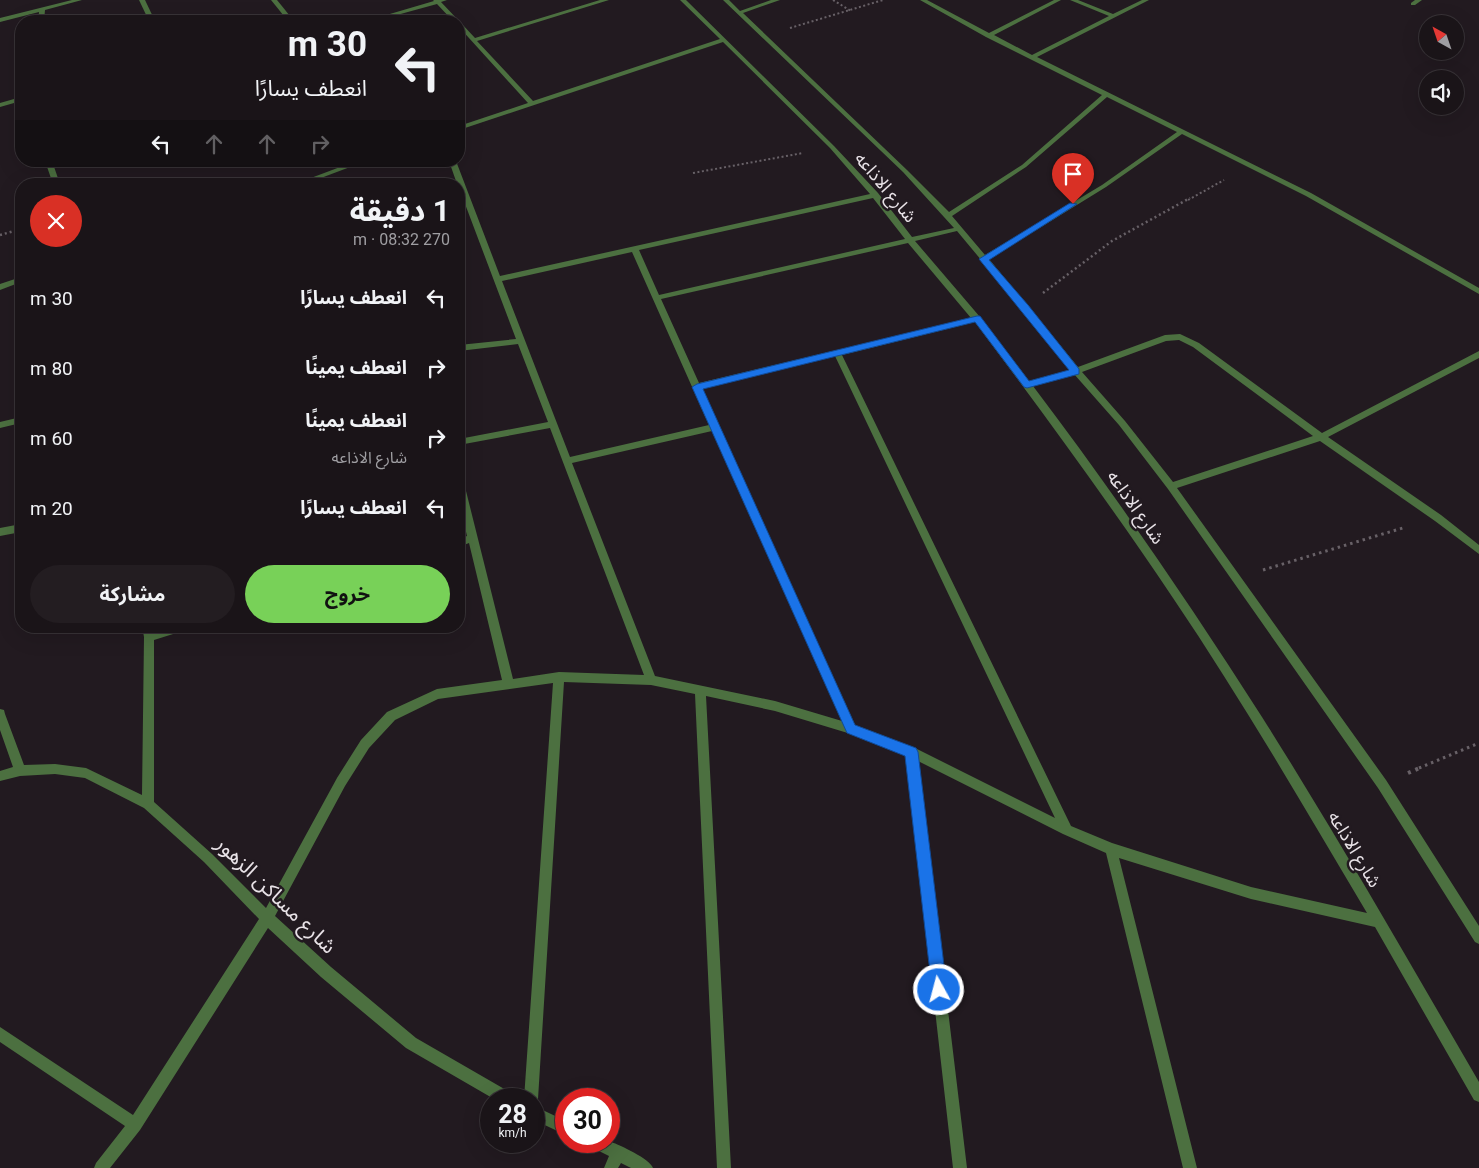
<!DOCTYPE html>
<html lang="ar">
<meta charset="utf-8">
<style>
:root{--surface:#1a1418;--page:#231d21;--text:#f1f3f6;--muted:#9f9ea2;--line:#383337;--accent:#78d158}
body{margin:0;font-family:Roboto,"Noto Sans Arabic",sans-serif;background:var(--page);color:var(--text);direction:rtl;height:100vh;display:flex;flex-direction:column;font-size:19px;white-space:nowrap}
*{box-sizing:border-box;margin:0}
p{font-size:16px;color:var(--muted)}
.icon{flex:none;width:28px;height:28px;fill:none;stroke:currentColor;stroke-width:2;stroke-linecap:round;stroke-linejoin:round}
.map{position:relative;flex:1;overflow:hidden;direction:ltr}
.side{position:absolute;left:15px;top:178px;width:450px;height:455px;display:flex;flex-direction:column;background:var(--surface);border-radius:20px;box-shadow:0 5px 20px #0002,0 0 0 1px var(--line);direction:rtl}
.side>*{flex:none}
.guide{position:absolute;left:15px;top:15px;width:450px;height:152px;border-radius:20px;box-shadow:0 5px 20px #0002,0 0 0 1px var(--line);direction:rtl;background:#1a1418;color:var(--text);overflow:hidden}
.needle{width:32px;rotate:320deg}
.controls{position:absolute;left:1419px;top:15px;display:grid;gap:10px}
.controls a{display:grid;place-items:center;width:45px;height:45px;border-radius:50%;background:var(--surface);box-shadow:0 5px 20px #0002,0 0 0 1px var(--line);font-size:25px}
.speed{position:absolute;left:480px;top:1088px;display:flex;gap:10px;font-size:25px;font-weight:700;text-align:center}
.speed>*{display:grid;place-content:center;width:65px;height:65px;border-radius:50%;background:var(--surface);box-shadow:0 5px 20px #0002,0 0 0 1px var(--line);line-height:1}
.speed small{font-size:12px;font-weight:400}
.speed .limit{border:8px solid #d22;background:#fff;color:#111}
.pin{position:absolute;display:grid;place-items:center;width:42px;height:42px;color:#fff;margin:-51px -21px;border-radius:50% 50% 50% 0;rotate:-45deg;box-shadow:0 0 5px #0007}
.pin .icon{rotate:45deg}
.me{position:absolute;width:55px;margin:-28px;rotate:353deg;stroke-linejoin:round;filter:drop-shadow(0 0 4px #0008)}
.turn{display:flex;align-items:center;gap:18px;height:105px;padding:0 15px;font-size:22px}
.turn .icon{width:65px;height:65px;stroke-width:2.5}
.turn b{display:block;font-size:35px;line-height:42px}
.lanes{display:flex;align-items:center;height:48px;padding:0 15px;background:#0003;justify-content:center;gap:25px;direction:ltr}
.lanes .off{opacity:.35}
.round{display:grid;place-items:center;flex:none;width:52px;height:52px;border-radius:26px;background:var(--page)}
.head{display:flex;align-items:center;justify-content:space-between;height:85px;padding:0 15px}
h1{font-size:30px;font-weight:700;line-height:38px}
.cta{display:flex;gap:10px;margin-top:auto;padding:10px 15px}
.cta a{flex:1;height:58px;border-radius:30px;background:var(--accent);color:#111;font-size:20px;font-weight:700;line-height:58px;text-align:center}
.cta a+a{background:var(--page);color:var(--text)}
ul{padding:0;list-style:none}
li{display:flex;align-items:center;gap:15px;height:70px;padding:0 15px}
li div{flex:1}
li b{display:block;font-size:19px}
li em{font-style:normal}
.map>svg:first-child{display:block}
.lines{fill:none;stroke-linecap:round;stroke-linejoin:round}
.path-far3{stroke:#686167;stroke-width:2;stroke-dasharray:2 2.5;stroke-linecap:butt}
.path-far2{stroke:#686167;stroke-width:2.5;stroke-dasharray:2 3;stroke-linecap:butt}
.path-far1{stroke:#686167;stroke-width:3;stroke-dasharray:2.5 4;stroke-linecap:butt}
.path{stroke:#686167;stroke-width:4;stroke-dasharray:3 5;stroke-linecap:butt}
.street{fill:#4c7040;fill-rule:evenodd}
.route{fill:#1a73e8;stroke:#114b97}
.labels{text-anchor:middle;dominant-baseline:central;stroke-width:5;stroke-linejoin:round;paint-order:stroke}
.street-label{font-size:18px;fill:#e8e2e7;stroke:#221a20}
.near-street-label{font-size:21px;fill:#e8e2e7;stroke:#221a20}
</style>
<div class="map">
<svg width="1479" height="1168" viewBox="0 0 1479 1168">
<rect width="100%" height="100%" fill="#221a20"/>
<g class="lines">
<g class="path-far3">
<polyline points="833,0 851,11"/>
<polyline points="790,28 883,0"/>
<polyline points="693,173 803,153"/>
<polyline points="1188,200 1224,180"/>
</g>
<g class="path-far2">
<polyline points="0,235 21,229"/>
<polyline points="1043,293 1112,241 1190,198"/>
</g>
<g class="path-far1">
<polyline points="1263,570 1406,527"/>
<polyline points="1419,768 1479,743"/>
</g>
<polyline class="path" points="1408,773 1422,767"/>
<g class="street">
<polygon points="72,0 82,0 45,10 44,21 38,21 39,12 0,22 0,18"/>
<polygon points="139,0 145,0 155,21 149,21"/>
<polygon points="271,0 277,0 294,21 288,21"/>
<polygon points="433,0 447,0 441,2 459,21 453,21 437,4 375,21 366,21 434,1"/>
<path d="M600,0h9l-132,41 56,60 187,-62 -40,-39h6l148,146 44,47 34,44 42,-9 -51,-56 -180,-172h6l11,11 31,-11h9l-37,13 164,157 42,42 73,-47 80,-70 -116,-58 -66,-37h7l62,33 65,-33h7l-67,35 38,20 77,-39 -39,-16h8l35,14 29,-14h7l-112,57 274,136 168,95v6l-173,-98 -124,-62 -76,53 -117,72 89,108 87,-32 15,-1 19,9 123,90 157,-82v7l-151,79 113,78 38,30v9l-44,-33 -115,-80 -143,47 209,292 93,146v18l-4,-2 -97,-154 -210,-299 -49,-64 -45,-51 -41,12c81,107 157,218 229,331 76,120 146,243 217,365v20l-5,-2 -99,-173 -124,-28 -132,-41 78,310h-14l-77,-315 -43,-19 -145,-73 49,407h-14l-47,-413 -55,-21 -76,-23 -69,-15 25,472h-14l-22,-474 -44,-9 -87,-3 -26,417 -2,5 -2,1v-6h-10l29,-416 -115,16 -43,21 -26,28 -24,38 -70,130 56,51 85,71 97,56 2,5h-21l-88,-51 -85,-71 -53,-49 -128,202 -30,38h-16l2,-5 29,-37 -125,-84v-15l133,88 126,-196 -55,-57 -60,-54 -59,-30 -30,-4 -35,2 -20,5v-10l13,-4 -13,-37v-21l4,1 1,4 19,51 31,-1 31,4 56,27 2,-158 -2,-11h10l1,5 16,-5h21l-1,3 -35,11v162l58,52 54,54 71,-130 24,-38 26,-28 50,-23 65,-9 -33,-137 -10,4v-8l8,-3 -8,-35v-22l3,1 2,3 49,196 46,-7 85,3 -94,-247 -91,17v-6l89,-17 -30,-78 -59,7v-6l57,-6 -57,-151v-4h-2l-8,-23h7l44,115 370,-82 -40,-46 -107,-106 -264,88v-4l69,-23 -69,-76v-5l2,1 14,15zM1107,97l70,35 -75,53 -117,70 -33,-39 74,-49zM873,198l32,41 -246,56 -20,-45zM957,231l65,78 48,61 -41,11 -49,-64 -65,-76zM908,243l63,75 -272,65 -38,-84zM632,252l77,173 -139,32 -68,-176zM975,322c68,91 135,182 198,276 69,102 131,209 194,315l-116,-26 -139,-44 -41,-17 -229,-471zM1179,340l14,7 120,89 -140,46 -48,-61 -43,-49 84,-31zM835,356l220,462 -140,-70 -60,-23 -153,-336zM712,431l130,290 -67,-20 -120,-25 -83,-213z"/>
<polygon points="1415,0 1422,0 1415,5 1411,5 1411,3"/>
<polygon points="21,97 21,101 0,107 0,103"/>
<polygon points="45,161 52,161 60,184 53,184"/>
<polygon points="356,161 366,161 305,184 295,184"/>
<polygon points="21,277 21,282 0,290 0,284"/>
<polygon points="21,417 21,423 0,428 0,422"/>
<polygon points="21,524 21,532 0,536 0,528"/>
<polygon points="534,1106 566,1121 566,1135 534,1120"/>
<path d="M587,1141c7,0 17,-1 24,1 9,3 39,17 42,26h-22l-10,-5 -3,5h-14l5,-12 -20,-10z"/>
</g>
</g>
<polygon class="route" points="1070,203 1077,204 989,260 1028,305 1079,369 1079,374 1027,388 1024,387 975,322 703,389 855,725 916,748 918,752 947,990 944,995 939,997 934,995 932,990 905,756 847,733 692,387 697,384 977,316 980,316 1029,381 1069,370 979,259"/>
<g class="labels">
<g class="street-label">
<text transform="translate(886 187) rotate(50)">شارع الاذاعه</text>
<text transform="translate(1136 507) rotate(55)">شارع الاذاعه</text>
<text transform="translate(1355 849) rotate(59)">شارع الاذاعه</text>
</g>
<g class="near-street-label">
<text transform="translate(276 895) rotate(44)">شارع مساكن الزهور</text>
</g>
</g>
</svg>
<div class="controls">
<a><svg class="needle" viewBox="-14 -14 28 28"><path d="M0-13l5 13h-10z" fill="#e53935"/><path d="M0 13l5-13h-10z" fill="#9f9ea2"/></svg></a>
<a><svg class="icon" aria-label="sound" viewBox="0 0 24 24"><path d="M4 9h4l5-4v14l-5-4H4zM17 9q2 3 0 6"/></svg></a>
</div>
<div class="speed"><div>28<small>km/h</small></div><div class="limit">30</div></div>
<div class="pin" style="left:1073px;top:204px;background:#d93025"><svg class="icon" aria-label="arrive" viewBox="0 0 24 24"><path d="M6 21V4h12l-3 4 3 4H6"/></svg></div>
<svg class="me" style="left:939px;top:990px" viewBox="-20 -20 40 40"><circle r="17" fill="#1a73e8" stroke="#fff" stroke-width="3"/><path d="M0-11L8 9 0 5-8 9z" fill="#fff"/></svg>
<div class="guide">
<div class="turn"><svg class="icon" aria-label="left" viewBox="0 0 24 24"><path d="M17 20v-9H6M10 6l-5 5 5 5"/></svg><div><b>30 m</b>انعطف يسارًا</div></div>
<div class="lanes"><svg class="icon" aria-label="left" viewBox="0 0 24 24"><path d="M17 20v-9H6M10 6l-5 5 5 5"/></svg><svg class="icon off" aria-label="ahead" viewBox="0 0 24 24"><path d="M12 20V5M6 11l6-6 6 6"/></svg><svg class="icon off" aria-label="ahead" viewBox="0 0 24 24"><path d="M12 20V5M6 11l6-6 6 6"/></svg><svg class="icon off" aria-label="right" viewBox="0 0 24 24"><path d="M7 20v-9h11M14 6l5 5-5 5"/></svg></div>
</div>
<section class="side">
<div class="head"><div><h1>1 دقيقة</h1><p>270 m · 08:32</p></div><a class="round" style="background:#d93025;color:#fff"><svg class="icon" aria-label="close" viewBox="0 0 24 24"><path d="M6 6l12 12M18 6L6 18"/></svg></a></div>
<ul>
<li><svg class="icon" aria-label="left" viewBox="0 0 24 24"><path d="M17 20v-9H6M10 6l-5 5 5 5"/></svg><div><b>انعطف يسارًا</b></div><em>30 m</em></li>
<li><svg class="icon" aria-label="right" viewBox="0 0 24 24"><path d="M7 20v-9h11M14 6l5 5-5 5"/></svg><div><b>انعطف يمينًا</b></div><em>80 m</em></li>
<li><svg class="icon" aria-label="right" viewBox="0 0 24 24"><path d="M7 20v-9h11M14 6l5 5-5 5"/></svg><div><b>انعطف يمينًا</b><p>شارع الاذاعه</p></div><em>60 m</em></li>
<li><svg class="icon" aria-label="left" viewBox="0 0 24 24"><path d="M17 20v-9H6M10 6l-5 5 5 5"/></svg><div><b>انعطف يسارًا</b></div><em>20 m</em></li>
</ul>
<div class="cta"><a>خروج</a><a>مشاركة</a></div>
</section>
</div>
